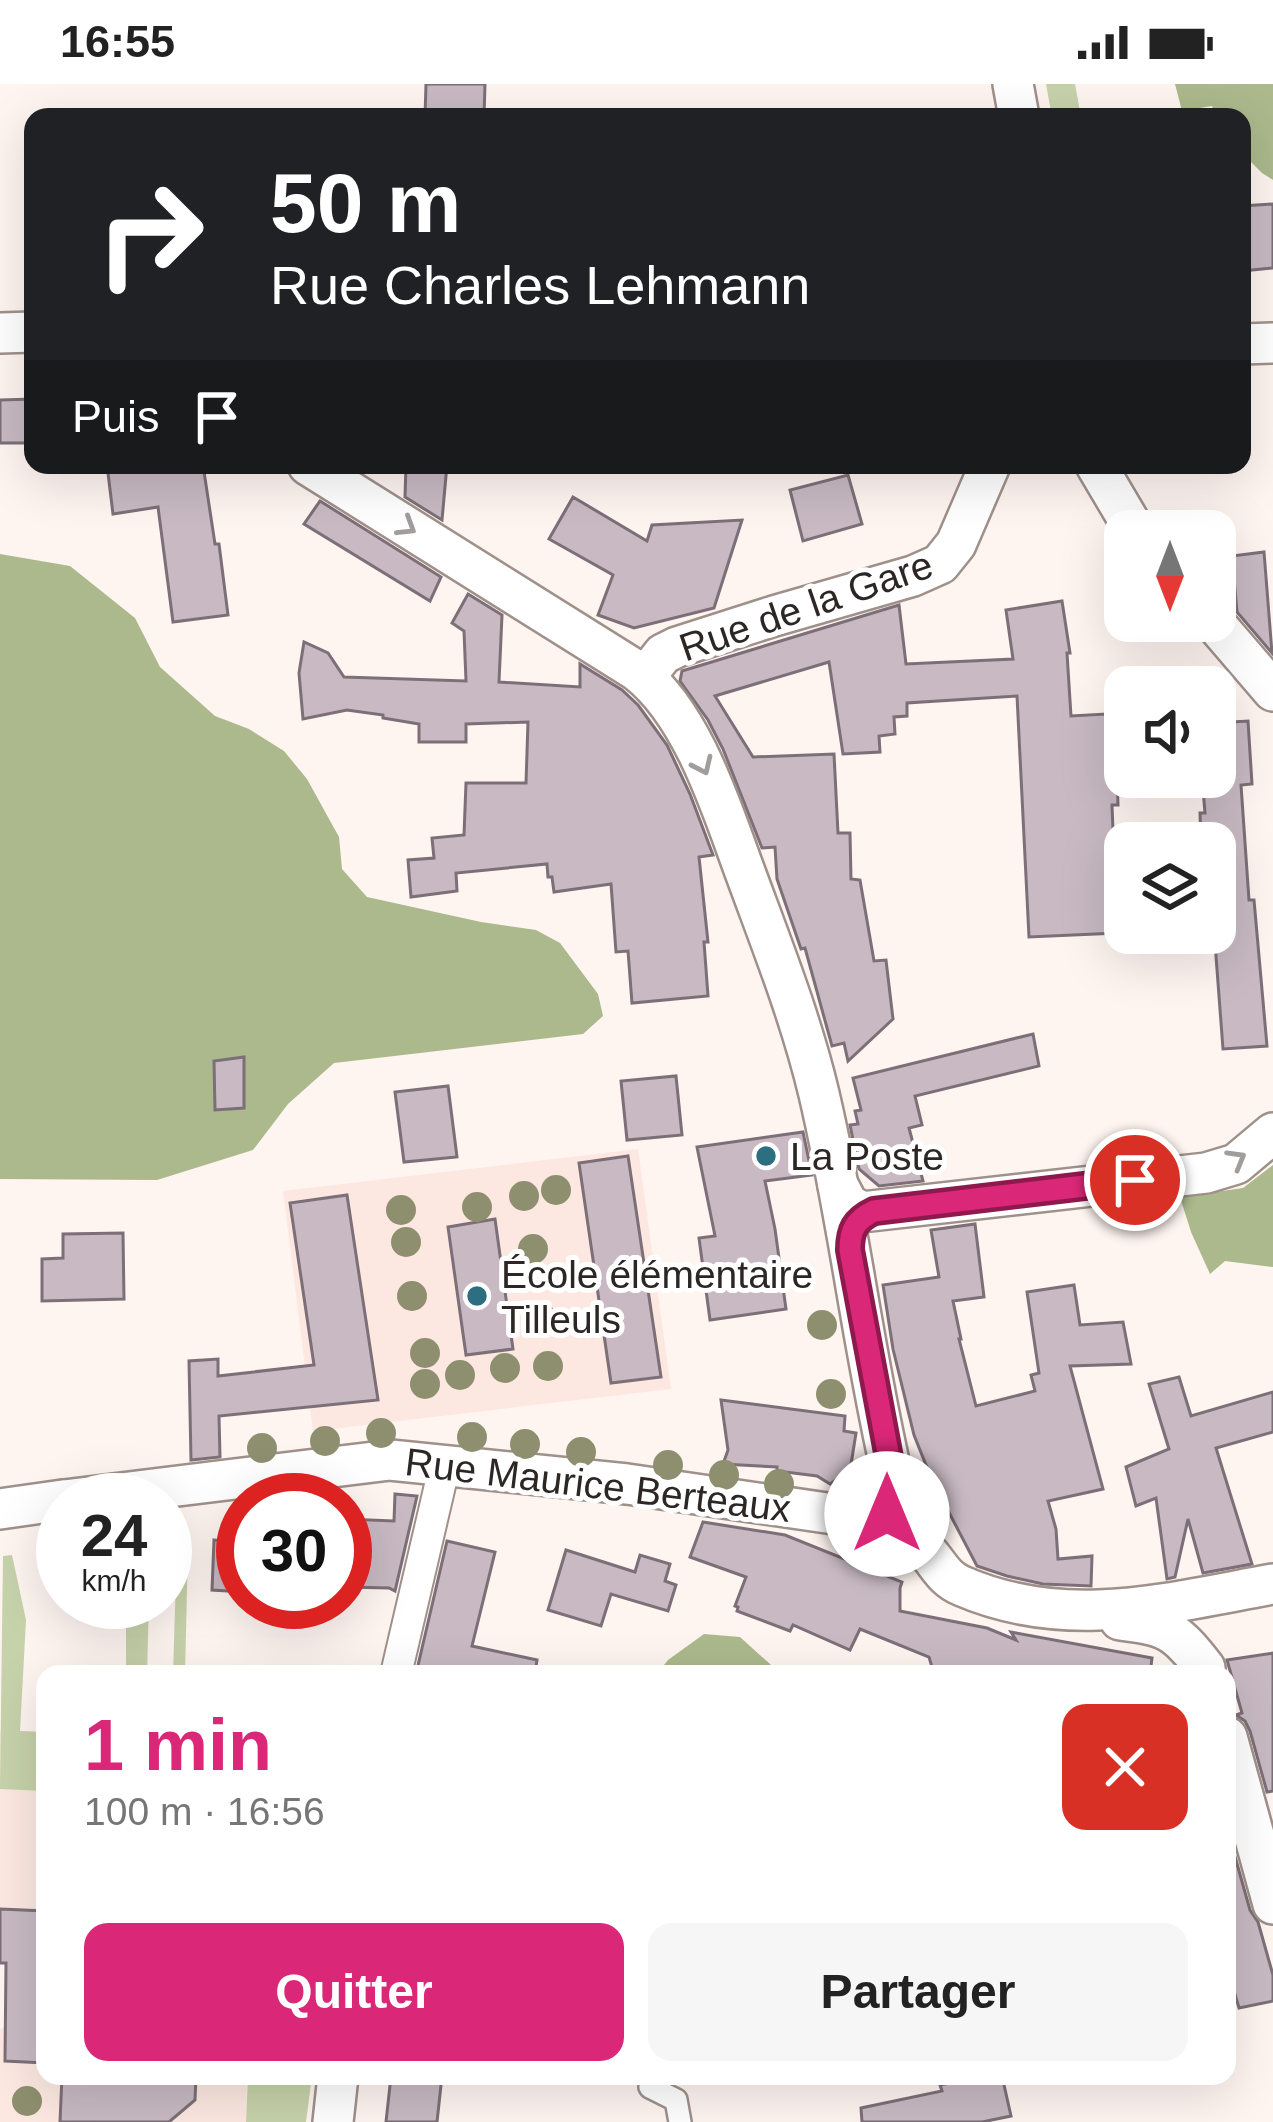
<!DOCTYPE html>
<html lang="fr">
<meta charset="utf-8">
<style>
:root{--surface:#fff;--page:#f6f6f6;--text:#222;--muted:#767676;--accent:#db2777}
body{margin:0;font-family:Helvetica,sans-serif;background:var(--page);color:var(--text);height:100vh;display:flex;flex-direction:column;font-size:45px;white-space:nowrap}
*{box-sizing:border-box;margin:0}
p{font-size:39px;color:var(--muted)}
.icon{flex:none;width:66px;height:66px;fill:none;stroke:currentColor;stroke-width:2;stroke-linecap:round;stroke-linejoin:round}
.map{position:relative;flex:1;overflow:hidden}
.sheet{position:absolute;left:36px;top:1581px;width:1200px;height:420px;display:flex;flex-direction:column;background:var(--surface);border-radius:24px;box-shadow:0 12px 48px #0002}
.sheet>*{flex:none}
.hud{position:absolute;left:24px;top:24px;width:1227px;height:366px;border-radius:24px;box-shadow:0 12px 48px #0002;background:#202124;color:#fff;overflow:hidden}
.needle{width:78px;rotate:180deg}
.fabs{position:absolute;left:1104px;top:426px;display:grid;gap:24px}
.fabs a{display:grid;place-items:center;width:132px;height:132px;border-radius:24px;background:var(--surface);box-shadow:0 12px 48px #0002;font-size:60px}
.speed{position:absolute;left:36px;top:1389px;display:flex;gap:24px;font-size:60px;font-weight:700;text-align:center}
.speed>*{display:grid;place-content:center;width:156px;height:156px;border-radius:50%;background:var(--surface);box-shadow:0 12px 48px #0002;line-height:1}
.speed small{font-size:30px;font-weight:400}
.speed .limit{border:18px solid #d22;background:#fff;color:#111}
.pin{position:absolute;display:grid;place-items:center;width:102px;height:102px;color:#fff;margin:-51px;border:6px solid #fff;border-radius:50%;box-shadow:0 3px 12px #0007}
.me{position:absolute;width:132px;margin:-66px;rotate:0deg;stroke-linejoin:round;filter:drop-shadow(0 0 9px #0008)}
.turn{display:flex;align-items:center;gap:42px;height:252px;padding:0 48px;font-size:54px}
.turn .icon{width:156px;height:156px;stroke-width:2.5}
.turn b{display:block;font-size:84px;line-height:102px}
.then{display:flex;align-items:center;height:114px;padding:0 48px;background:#0003;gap:24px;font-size:45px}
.round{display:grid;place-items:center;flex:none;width:126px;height:126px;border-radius:24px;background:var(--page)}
.overview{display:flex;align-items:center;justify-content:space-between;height:204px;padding:0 48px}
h1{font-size:72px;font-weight:800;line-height:90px;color:var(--accent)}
.action{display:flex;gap:24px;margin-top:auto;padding:24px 48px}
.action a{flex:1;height:138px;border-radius:24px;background:var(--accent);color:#fff;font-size:48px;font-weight:800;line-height:138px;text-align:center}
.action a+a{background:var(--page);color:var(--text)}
.status{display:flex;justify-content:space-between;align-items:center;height:84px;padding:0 60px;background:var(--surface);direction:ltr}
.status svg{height:33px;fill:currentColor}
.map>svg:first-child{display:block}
.built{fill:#fce8e1}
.green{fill:#c6d2aa}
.forest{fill:#abb98c}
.building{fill:#c8b9c2;stroke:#7d6f77;stroke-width:3}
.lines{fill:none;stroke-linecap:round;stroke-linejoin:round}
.service-casing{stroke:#9f908a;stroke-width:26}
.pedestrian-casing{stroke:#9f908a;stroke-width:34}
.minor-casing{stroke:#9f908a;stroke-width:44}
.service{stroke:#fff;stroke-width:21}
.pedestrian{stroke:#fff;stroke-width:30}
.minor{stroke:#fff;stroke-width:39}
.tree{fill:#8d8f6f}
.oneway{stroke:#a09d9c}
.route-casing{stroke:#8e194d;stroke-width:30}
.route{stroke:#db2777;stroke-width:21}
.poi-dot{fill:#2d6f81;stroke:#fff;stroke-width:4.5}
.labels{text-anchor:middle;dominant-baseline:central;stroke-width:10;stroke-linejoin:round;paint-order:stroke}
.street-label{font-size:39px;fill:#2c2624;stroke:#fff}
.poi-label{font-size:39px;fill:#2c2624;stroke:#fff;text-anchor:start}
</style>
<div class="status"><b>16:55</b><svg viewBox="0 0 49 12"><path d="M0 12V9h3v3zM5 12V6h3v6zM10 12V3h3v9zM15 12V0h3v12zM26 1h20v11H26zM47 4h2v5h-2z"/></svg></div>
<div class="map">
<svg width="1273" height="2038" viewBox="0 0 1273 2038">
<rect width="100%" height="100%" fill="#fef4f0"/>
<g class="built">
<polygon points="638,1065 671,1305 313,1347 283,1107"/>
<polygon points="0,1647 45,1648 45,1880 0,1879"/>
<polygon points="45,1926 45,1992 247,1992 246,2038 0,2038 0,1945"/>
</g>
<g class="green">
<polygon points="1046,0 1075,0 1081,33 1052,33"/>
<polygon points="177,1459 188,1463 185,1590 173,1590"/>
<polygon points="12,1471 26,1536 20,1647 45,1648 45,1707 0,1705 3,1472"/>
<polygon points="126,1518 149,1518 147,1590 126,1590"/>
<polygon points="248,1992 312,1992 306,2038 246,2038"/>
</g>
<g class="forest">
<polygon points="1175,0 1273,0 1273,96 1262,89 1242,69 1242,33 1216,33 1212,22 1182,27"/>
<polygon points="0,470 70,482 135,534 160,583 215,632 249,645 284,667 307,695 339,753 342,785 367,813 481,838 536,846 560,859 598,910 603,932 583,950 334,979 288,1020 253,1066 157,1096 0,1095"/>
<polygon points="1273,1081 1273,1183 1225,1177 1210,1190 1191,1148 1180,1113 1243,1104"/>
<polygon points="704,1550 740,1553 781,1590 657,1590 668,1576"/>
</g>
<g class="building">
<polygon points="426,0 485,0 484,33 425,33"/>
<polygon points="1273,120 1273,184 1242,187 1242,122"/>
<polygon points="33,315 33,359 0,359 0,316"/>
<polygon points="107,381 203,381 215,460 219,460 228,531 173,538 158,423 113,430"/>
<polygon points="406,381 447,381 442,436 405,413"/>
<polygon points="848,391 862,440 803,457 790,406"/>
<polygon points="573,413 647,457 652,441 742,436 714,524 634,544 598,531 613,491 549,455"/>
<polygon points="320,417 441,493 430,517 304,440"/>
<polygon points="1264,468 1272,569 1237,528 1232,472"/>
<polygon points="468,510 502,531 499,598 580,603 580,580 622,606 638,621 667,661 690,710 713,771 699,773 708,858 704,858 708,912 632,919 628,867 616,868 611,800 554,808 552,793 548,793 547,780 456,789 457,807 411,813 408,776 434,774 432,754 464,751 466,699 526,699 528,638 466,640 466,658 419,658 419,640 383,634 383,631 347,626 303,635 299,589 304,558 328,569 344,593 466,597 464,547 452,539"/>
<polygon points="1062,517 1070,569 1067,569 1071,632 1106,630 1107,655 1116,655 1118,721 1112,721 1117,849 1029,853 1017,612 907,619 907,632 894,633 895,650 879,652 880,668 843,670 829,578 715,612 753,673 834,670 838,749 850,749 851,795 860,796 874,877 886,876 893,935 848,977 844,959 832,962 805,864 801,865 777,795 775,763 762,764 723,665 708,636 680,597 682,587 899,521 906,580 1013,575 1006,526"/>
<polygon points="1248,637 1252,700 1241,701 1249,816 1254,816 1267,962 1223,965 1215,859 1215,759 1201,759 1200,729 1205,729 1202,693 1215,693 1215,639"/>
<polygon points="1033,950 1039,982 915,1012 922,1041 909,1044 923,1097 879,1102 859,1085 850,1041 858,1040 855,1027 861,1026 853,994"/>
<polygon points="244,973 244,1024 215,1026 214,977"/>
<polygon points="676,992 682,1051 627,1056 621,997"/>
<polygon points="448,1002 457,1073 404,1078 395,1008"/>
<polygon points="803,1048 812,1091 765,1097 775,1145 786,1225 710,1236 699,1154 715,1152 697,1063"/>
<polygon points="628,1072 661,1293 611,1299 579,1079"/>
<polygon points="347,1111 378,1316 219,1332 220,1373 191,1376 189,1277 218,1275 218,1292 314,1281 290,1119"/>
<polygon points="495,1135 513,1265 466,1271 448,1143"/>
<polygon points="975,1140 984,1213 953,1217 961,1255 959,1255 976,1322 1035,1307 1031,1291 1039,1289 1027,1208 1074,1201 1080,1241 1123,1238 1131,1280 1070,1282 1103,1405 1048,1417 1056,1445 1058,1475 1092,1472 1091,1502 1043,1500 1007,1492 977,1482 932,1396 914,1351 893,1265 883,1201 939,1193 931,1146"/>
<polygon points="123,1149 124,1215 42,1217 42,1175 63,1174 63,1150"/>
<polygon points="1179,1293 1191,1332 1273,1308 1273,1348 1216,1364 1252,1480 1203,1489 1188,1435 1175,1493 1167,1495 1156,1414 1136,1422 1126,1383 1169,1365 1149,1300"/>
<polygon points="721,1316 845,1332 844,1347 856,1349 850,1387 830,1400 817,1392 777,1387 777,1383 723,1380 728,1366"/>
<polygon points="395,1410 417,1412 395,1507 389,1504 345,1503 345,1435 394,1437"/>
<polygon points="703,1438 785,1451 902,1498 900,1504 900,1527 987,1544 1016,1556 1011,1548 1152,1574 1150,1590 934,1590 929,1573 860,1545 850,1566 793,1541 790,1547 737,1527 738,1523 735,1522 746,1493 690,1473"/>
<polygon points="214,1456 243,1459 243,1508 212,1506"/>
<polygon points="447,1457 495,1468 472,1562 537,1576 535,1590 416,1590"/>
<polygon points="566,1466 635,1488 640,1471 670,1480 665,1497 676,1501 668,1527 611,1510 601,1542 548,1526"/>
<polygon points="1273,1569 1273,1707 1267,1708 1250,1647 1245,1637 1236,1631 1242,1629 1227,1576"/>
<polygon points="1232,1762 1250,1826 1258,1838 1273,1891 1273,1917 1239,1924 1227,1883 1227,1763"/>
<polygon points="0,1825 45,1827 45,1979 5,1977 6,1879 0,1879"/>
<polygon points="62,1992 196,1992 195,2016 169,2038 60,2038"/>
<polygon points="391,1992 442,1992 437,2038 386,2038"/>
<polygon points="982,1992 1002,1992 1011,2032 982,2038 862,2038 861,2024 942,2007 940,2001"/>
</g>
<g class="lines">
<g class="service-casing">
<polyline id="service" points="650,2003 676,2016 680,2038"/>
</g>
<g class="pedestrian-casing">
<polyline id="pedestrian" points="396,1590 445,1380"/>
</g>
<g class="minor-casing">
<g id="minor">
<polyline points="1013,0 1019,33"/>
<polyline points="0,249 33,248"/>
<polyline points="1242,260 1273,259"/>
<path d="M308,381l329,206c53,41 82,129 104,190 28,77 59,153 78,233 30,127 44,258 74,385l-9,44"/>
<polyline points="1096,381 1135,447"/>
<polyline points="1213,537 1273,607"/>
<polyline points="645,593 663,570 677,563 774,532 913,492 940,480 956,460 990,381"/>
<polyline points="838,1101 848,1120 862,1128 1206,1089 1236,1080 1273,1049"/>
<path d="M64,1416l326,-40 237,24 248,36c22,6 39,16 54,34 11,13 16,25 33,32 104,45 205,17 311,-2"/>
<polyline points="0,1425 63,1416"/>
<path d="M1120,1536c47,6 55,9 85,48"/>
<polyline points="1227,1653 1273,1820"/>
<polyline points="333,2038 338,1992"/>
</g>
</g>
<use href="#service" class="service"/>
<use href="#pedestrian" class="pedestrian"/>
<use href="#minor" class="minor"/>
</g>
<g class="tree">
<circle cx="556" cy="1106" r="15"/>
<circle cx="524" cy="1112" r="15"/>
<circle cx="477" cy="1123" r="15"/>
<circle cx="401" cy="1126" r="15"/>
<circle cx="406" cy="1158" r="15"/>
<circle cx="533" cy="1165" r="15"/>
<circle cx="412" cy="1212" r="15"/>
<circle cx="540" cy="1232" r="15"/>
<circle cx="822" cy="1241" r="15"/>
<circle cx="425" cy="1269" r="15"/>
<circle cx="548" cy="1282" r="15"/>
<circle cx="505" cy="1284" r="15"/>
<circle cx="460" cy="1291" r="15"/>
<circle cx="425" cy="1300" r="15"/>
<circle cx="831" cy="1310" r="15"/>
<circle cx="381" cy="1349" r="15"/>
<circle cx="472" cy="1353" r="15"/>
<circle cx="325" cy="1357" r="15"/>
<circle cx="525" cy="1360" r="15"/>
<circle cx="262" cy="1364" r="15"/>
<circle cx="581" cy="1368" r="15"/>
<circle cx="668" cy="1381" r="15"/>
<circle cx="724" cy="1391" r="15"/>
<circle cx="779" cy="1400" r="15"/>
<circle cx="27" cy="2017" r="15"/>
</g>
<defs><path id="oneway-chevron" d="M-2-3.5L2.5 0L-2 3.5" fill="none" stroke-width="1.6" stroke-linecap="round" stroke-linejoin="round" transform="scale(3)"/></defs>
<g class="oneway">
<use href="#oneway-chevron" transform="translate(407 443) rotate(32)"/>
<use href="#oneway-chevron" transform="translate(703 682) rotate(65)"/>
<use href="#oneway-chevron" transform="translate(1237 1075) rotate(-30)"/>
</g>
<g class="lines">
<g class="route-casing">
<path id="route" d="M887,1430l6,-35 -43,-229c0,-20 5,-30 24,-39l261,-31"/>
</g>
<use href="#route" class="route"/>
</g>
<g class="poi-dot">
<circle cx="766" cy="1072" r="12"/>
<circle cx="477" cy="1212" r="12"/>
</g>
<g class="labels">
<g class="street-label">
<text transform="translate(806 522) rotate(-19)">Rue de la Gare</text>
<text transform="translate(598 1401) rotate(7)">Rue Maurice Berteaux</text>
</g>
<g class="poi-label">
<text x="790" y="1072">La Poste</text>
<text x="501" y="1190">École élémentaire<tspan x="501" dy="45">Tilleuls</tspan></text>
</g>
</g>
</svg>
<div class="fabs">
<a><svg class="needle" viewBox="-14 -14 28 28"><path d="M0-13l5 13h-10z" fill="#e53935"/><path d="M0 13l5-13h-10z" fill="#767676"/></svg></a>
<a><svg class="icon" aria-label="sound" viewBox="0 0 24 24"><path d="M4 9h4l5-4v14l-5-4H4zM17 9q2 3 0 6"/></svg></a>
<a><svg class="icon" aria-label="layers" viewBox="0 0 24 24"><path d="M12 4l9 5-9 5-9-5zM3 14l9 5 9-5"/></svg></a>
</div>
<div class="speed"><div>24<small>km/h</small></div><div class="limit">30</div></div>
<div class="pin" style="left:1135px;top:1096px;background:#d93025"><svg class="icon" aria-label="arrive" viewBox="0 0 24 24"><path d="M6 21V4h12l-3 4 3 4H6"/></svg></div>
<svg class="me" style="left:887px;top:1430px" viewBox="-20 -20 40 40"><circle r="19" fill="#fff"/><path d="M0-13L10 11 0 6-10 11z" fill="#db2777"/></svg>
<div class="hud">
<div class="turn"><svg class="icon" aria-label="right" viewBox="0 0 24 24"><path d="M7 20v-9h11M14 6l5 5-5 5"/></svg><div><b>50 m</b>Rue Charles Lehmann</div></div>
<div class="then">Puis<svg class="icon" aria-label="arrive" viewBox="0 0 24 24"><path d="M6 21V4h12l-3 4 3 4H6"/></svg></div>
</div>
<section class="sheet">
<div class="overview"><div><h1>1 min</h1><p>100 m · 16:56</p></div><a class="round" style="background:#d93025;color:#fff"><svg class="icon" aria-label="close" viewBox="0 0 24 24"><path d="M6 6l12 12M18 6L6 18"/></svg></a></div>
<div class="action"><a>Quitter</a><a>Partager</a></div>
</section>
</div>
